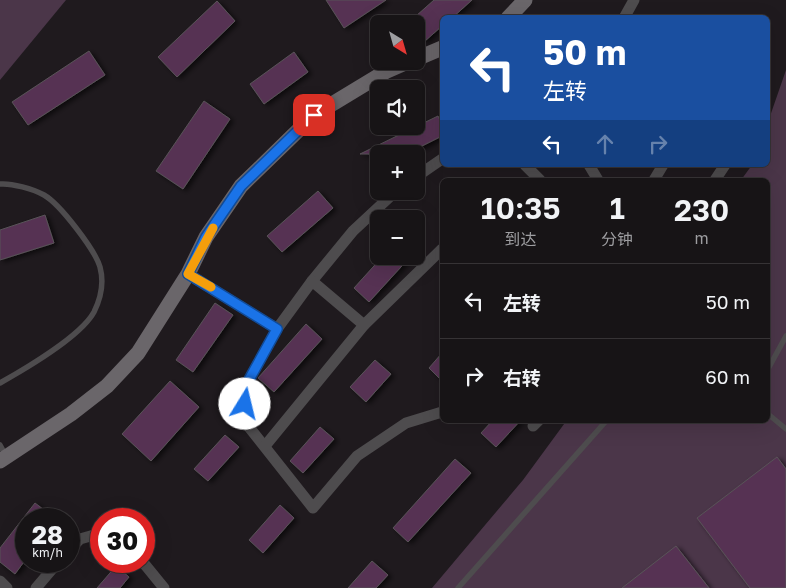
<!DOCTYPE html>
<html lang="zh">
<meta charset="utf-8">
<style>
:root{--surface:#171416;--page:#242123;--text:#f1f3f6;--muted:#9e9ea1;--line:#363335}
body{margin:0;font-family:"Golos Text","Noto Sans SC",sans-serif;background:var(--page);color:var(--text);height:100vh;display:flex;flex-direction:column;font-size:19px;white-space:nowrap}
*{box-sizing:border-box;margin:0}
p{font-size:16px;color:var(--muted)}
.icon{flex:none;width:28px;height:28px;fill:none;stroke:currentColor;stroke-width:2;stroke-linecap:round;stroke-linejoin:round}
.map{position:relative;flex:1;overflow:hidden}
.panel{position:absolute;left:440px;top:178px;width:330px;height:245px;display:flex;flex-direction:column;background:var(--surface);border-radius:8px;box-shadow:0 5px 20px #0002,0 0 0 1px var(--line)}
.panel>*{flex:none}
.top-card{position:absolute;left:440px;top:15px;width:330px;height:152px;border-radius:8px;box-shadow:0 5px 20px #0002,0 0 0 1px var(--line);background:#1a4fa0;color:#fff;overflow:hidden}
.needle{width:32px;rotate:143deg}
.controls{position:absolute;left:370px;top:15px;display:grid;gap:10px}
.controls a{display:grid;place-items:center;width:55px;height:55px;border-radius:8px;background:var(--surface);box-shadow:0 5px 20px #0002,0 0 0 1px var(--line);font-size:25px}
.speed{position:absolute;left:15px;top:508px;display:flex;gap:10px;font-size:25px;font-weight:700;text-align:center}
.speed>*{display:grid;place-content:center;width:65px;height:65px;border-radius:50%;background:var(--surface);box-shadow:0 5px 20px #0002,0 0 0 1px var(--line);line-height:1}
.speed small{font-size:12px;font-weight:400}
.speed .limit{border:8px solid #d22;background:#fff;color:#111}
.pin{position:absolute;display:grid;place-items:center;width:42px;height:42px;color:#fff;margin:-21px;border-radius:10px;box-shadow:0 2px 8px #0006}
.me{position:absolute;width:55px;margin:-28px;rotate:9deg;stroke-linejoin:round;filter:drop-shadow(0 0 4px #0008)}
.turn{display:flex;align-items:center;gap:18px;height:105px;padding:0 20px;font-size:22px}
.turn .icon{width:65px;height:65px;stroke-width:2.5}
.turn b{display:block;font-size:35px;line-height:42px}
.lanes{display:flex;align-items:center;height:48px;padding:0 20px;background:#0003;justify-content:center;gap:25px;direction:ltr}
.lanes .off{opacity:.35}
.eta{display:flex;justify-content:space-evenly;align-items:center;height:85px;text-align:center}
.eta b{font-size:30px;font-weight:600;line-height:35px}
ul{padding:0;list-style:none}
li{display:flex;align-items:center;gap:15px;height:75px;padding:0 20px;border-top:1px solid var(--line)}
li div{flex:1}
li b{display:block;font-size:19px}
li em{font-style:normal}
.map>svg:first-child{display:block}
.green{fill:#4b3649}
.building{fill:#563353;stroke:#595358;filter:url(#shadow)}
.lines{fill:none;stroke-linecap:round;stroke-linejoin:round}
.lane{stroke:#4e4c4e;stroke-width:5.5}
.street{stroke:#4e4c4e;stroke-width:11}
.secondary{stroke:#6a666a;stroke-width:15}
.route-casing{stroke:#114b97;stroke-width:12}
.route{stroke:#1a73e8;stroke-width:9}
.slow{stroke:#f59e0b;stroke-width:9}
</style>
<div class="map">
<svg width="786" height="588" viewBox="0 0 786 588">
<defs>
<filter id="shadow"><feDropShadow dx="3.5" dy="2" stdDeviation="2.5" flood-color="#0009"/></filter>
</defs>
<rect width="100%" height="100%" fill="#1f1a1e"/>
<g class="green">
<polygon points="0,0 66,0 0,80"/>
<polygon points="786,70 786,588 432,588 523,480 567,420 768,420 768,180 741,180 752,165 768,165 768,122"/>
</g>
<g class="building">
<polygon points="326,0 386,0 344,28"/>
<polygon points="434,0 472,0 452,18 442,18 442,26 425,41 416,31 416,24 407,24"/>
<polygon points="217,1 235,21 177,77 158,57"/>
<polygon points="89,51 105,75 28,125 12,102"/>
<polygon points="294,52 308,72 264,104 250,84"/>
<polygon points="204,101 230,119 183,189 156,171"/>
<polygon points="438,116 442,125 442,136 406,154 379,154 379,174 369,154 360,154"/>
<polygon points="318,191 333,208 282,252 267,236"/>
<polygon points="45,215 54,243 0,260 0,230"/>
<polygon points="383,256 411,256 369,302 354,288"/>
<polygon points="215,303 233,315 193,372 176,360"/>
<polygon points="306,324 322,339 274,392 258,378"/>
<polygon points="442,353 442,381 429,368"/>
<polygon points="375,360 391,374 366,402 350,387"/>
<polygon points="170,381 199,407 151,461 122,434"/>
<polygon points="493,420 521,420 496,447 481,433"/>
<polygon points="320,427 334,439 303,473 290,461"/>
<polygon points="225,435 239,447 208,481 194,469"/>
<polygon points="777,457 786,469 786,588 750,588 697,518"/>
<polygon points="455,459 471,473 408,542 393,528"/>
<polygon points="35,503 56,519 26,519 26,559 15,574 0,562 0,548"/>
<polygon points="280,505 294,518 263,553 249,540"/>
<polygon points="676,546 709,588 622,588"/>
<polygon points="372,561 388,575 376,588 348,588"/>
<polygon points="116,566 129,577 120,588 97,588"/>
</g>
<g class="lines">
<g class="lane">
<path d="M0,184c12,-1 33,5 44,11 16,9 51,55 56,72 4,15 1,31 -6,45 -13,24 -69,57 -94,71"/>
<polyline points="768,369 786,336"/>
<polyline points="768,414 786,429"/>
<polyline points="0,445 6,456"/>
<polyline points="458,588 607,420"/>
</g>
<g class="street">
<polyline points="624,18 634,0"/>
<polyline points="525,165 540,180"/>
<polyline points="589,165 598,180"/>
<polyline points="416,177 442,159"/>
<polyline points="654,180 663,165"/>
<polyline points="715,180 725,165"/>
<polyline points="396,191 353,231 312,281 277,329 245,387 245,422 313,508 357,456 406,423 442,412"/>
<polyline points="188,274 277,329"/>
<polyline points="312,281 364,325"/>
<polyline points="533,426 539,420"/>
<polyline points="265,446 364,325 442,249"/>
<polyline points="69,550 80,539 101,533"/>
<polyline points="142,561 164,588"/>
<polyline points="0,581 7,588"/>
<polyline points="36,588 59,561"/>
</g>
<g class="secondary">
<polyline points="508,18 525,0"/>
<polyline points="416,59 442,48"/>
<polyline points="0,461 71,414 107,386 138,353 188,274 206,237 241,186 314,115 385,72 410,61"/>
</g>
</g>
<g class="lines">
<g class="route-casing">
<polyline id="route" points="245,404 245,387 277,329 188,274 206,237 241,186 314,115"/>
</g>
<use href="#route" class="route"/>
<polyline class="slow" points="211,287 188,274 213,228"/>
</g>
</svg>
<div class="controls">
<a><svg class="needle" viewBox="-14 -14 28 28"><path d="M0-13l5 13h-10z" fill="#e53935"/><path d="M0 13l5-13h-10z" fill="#9e9ea1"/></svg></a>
<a><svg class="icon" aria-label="sound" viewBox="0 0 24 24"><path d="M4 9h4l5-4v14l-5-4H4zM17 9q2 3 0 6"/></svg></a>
<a>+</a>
<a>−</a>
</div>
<div class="speed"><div>28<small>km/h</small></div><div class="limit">30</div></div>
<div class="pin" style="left:314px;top:115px;background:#d93025"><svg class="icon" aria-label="arrive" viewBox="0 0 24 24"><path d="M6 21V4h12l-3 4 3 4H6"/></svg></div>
<svg class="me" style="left:245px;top:404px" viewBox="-20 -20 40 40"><circle r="19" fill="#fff"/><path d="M0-13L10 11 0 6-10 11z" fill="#1a73e8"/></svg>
<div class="top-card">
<div class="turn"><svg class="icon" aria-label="left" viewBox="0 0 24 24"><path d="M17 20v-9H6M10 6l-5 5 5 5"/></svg><div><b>50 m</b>左转</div></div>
<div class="lanes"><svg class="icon" aria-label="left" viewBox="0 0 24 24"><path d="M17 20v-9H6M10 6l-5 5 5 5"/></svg><svg class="icon off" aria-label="ahead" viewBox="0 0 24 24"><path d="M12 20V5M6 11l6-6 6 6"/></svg><svg class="icon off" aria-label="right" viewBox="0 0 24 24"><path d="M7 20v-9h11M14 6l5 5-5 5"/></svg></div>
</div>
<section class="panel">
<div class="eta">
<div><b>10:35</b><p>到达</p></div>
<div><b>1</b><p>分钟</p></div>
<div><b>230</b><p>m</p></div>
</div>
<ul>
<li><svg class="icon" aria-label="left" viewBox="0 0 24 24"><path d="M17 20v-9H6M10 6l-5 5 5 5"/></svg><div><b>左转</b></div><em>50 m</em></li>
<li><svg class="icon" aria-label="right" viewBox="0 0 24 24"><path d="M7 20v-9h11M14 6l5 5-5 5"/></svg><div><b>右转</b></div><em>60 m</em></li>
</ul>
</section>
</div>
